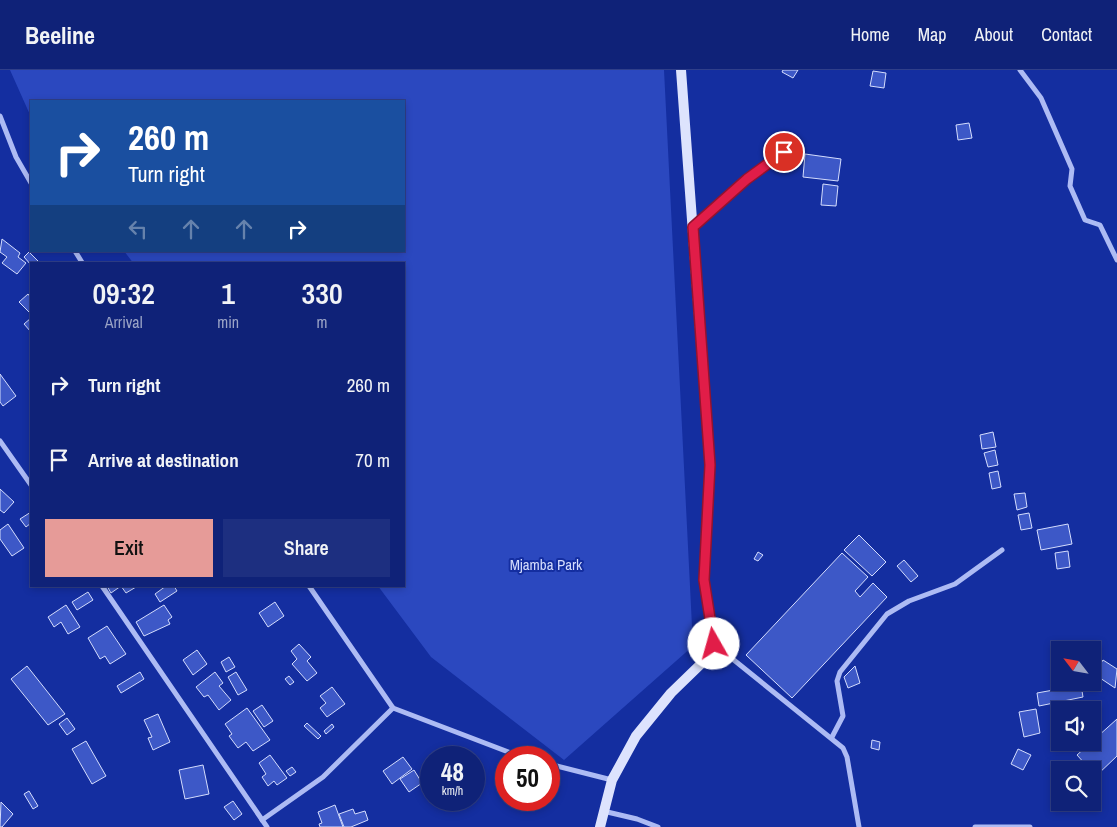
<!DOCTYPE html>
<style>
:root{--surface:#0f2278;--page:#1d2f80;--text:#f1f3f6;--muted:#9ba4c6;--line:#2f3f8a;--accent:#e69b98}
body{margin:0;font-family:"Archivo Narrow",sans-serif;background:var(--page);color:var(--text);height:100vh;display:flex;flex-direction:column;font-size:19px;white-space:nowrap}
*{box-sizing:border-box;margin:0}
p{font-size:16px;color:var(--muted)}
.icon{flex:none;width:28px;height:28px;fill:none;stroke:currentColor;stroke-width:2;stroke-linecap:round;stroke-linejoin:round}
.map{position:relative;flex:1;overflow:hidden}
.drawer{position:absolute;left:30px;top:192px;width:375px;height:325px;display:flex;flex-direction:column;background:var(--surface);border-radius:0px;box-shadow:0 2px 8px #0003,0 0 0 1px var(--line)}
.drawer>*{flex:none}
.top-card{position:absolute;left:30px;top:30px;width:375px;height:152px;border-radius:0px;box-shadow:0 2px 8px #0003,0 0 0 1px var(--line);background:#1a4fa0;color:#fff;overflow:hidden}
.needle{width:32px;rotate:301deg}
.tools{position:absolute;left:1051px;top:571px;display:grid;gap:10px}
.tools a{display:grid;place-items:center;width:50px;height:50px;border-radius:0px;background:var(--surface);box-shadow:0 2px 8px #0003,0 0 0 1px var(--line);font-size:25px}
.speed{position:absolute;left:420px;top:676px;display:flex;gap:10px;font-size:25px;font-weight:700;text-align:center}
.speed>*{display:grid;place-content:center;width:65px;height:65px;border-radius:50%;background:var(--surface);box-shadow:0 2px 8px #0003,0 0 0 1px var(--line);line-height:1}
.speed small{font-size:12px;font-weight:400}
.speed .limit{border:8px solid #d22;background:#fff;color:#111}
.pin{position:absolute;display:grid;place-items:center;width:42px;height:42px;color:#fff;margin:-21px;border:2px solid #fff;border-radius:50%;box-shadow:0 1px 5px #0007}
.me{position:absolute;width:55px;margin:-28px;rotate:353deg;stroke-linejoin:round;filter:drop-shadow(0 0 4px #0008)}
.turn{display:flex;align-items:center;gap:18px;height:105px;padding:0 15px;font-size:22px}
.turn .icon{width:65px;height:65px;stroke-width:2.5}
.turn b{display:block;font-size:35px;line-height:42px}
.lanes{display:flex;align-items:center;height:48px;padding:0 15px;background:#0003;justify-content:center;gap:25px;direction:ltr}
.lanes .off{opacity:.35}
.eta{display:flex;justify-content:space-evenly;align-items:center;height:85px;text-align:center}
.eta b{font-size:30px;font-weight:600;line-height:35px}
.action{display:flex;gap:10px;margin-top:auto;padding:10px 15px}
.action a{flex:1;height:58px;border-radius:0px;background:var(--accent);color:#111;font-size:20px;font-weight:600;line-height:58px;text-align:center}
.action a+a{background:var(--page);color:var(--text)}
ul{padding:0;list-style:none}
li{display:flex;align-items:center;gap:15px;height:75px;padding:0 15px}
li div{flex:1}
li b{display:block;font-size:19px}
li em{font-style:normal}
header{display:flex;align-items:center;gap:30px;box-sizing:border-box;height:70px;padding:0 25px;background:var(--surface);border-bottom:1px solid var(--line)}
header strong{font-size:24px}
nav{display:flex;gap:28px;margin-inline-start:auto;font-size:18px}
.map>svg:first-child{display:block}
.green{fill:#2b48bf}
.building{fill:#3d58c7;stroke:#d5ddfd}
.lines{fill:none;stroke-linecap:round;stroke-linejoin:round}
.minor{stroke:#adbbf4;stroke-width:5}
.secondary{stroke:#dde3fd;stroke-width:10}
.route-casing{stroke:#92132f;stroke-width:12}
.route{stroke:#e11d48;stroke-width:9}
.labels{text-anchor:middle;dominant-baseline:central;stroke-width:4;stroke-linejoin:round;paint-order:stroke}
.park-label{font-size:15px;fill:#d5ddfd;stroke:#142ea0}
</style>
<header>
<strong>Beeline</strong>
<nav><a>Home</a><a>Map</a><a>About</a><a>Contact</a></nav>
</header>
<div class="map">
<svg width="1117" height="757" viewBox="0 0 1117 757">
<rect width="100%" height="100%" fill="#142ea0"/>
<polygon class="green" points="10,0 664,0 693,576 564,690 431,587 378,516 404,516 404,194 134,194 124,181 404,181 404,31 31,31 31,47"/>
<g class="building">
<polygon points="783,0 798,0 793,8 782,2"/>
<polygon points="873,1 886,3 884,18 870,16"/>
<polygon points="969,53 972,68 958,70 956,55"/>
<polygon points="805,84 841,89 838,111 803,107"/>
<polygon points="823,114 838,116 836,136 821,135"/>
<polygon points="2,169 20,183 18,187 26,193 17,204 2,193 7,187 0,182"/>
<polygon points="29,182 41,194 31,195 24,187"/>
<polygon points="28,224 31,228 31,244 19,232"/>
<polygon points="31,248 31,262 24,254"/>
<polygon points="0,304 16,326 3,336 0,332"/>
<polygon points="993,362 996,377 982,379 980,365"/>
<polygon points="995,380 998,395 988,397 984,383"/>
<polygon points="998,401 1001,417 992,419 989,403"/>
<polygon points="0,419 14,432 4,443 0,440"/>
<polygon points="1025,423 1027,437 1017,440 1014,424"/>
<polygon points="31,442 31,453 26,457 20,449"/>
<polygon points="1029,443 1032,458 1021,460 1018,445"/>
<polygon points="8,454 24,478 12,486 0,469 0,460"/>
<polygon points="1068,454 1072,474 1041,480 1037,460"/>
<polygon points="859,465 886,492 872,506 844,480"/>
<polygon points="1068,481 1070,497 1057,499 1055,483"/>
<polygon points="758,482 763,485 758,491 754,489"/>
<polygon points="842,483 868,507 855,521 860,527 873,513 887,527 792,628 746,585"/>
<polygon points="904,490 918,506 911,512 897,496"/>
<polygon points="107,516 135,516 136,517 126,523 121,516 111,523"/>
<polygon points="166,516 174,516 177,521 160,532 155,524"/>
<polygon points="88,522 93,530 77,540 72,532"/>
<polygon points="275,532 284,546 268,557 259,543"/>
<polygon points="66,535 80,557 68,564 61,552 54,557 48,547"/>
<polygon points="164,535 172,547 168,550 170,554 144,566 136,552"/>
<polygon points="107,556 126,584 110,594 105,586 100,589 88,568"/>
<polygon points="299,574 311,587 307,591 317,603 307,611 292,594 297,589 291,581"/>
<polygon points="197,580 207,594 193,605 183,590"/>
<polygon points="229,587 235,597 226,602 221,592"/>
<polygon points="1103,590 1117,599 1115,618 1094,604"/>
<polygon points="27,596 65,644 48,655 11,609"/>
<polygon points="855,596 860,613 848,618 844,607"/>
<polygon points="140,602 144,609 121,623 117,616"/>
<polygon points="215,602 223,613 219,616 231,630 219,640 208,625 204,627 196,617"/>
<polygon points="236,602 247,620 238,625 228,607"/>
<polygon points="289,606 294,612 290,615 285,609"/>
<polygon points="1081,615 1083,627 1039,636 1037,623"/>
<polygon points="332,617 345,634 327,647 320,638 326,633 320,626"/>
<polygon points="262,635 273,651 264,657 253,641"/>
<polygon points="247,638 270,670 253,681 246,672 238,678 229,666 232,664 225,654"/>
<polygon points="1036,639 1040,663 1024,667 1019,642"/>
<polygon points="158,644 170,672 153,680 148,668 152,667 144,650"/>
<polygon points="67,648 75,659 67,665 59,654"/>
<polygon points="1117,649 1117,686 1096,706 1077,685"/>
<polygon points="307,653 321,666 318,669 304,656"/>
<polygon points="332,654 334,657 326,664 324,661"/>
<polygon points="872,670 880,672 879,680 871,678"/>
<polygon points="86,671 106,706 92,714 72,679"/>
<polygon points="1018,679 1031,685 1023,700 1011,694"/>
<polygon points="270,685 287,708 277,715 274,711 268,716 262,707 266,704 259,693"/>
<polygon points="403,687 412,699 392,714 383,701"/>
<polygon points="203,695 209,724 185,729 179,700"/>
<polygon points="292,697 296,702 290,706 286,701"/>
<polygon points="414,700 422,713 409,722 400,709"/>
<polygon points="29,721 38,736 33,739 24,724"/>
<polygon points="233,731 242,744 234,750 224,737"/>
<polygon points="1,732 13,744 2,757 0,757"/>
<polygon points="335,735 343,757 320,757 319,754 322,753 318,742"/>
<polygon points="353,739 355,744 365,741 368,750 351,757 344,757 339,744"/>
</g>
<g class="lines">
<g class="minor">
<polyline points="1020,0 1041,28 1072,99 1070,116 1085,150 1100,155 1117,190"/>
<polyline points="0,46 16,87 31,113"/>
<polyline points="693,156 747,109 784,82"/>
<polyline points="75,181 83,194"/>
<polyline points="0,371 31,415"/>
<polyline points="102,516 267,757"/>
<polyline points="309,516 393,638 524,688"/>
<polyline points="714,574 843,678 847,687 859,757"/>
<polyline points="832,667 843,646 837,611 840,602 887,544 909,531 955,514 1002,480"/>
<polyline points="549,694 612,710"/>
<polyline points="603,741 637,749 658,757"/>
<polyline points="262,750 323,707 393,638"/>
<polyline points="975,757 1030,757"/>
</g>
<polyline class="secondary" points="600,757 612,710 636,666 671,623 704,591 714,574 704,510 710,395 681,0"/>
</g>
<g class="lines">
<g class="route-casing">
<polyline id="route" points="714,574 704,510 710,395 693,157 747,109 784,82"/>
</g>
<use href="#route" class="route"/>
</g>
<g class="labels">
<g class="park-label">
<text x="546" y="494">Mjamba Park</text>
</g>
</g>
</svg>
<div class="tools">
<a><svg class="needle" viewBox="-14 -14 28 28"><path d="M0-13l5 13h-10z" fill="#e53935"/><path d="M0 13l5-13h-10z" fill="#9ba4c6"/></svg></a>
<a><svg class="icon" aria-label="sound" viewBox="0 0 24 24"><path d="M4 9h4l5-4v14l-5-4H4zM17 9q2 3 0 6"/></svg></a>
<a><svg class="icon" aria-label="search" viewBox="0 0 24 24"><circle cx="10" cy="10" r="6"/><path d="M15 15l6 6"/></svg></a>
</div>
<div class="speed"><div>48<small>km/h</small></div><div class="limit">50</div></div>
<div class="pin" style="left:784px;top:82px;background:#d93025"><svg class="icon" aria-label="arrive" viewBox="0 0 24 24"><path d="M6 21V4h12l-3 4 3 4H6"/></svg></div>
<svg class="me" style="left:714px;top:574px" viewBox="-20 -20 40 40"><circle r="19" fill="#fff"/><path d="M0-13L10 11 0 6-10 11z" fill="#e11d48"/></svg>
<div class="top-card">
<div class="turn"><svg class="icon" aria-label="right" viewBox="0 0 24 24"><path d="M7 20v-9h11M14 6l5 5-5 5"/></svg><div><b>260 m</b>Turn right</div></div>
<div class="lanes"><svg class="icon off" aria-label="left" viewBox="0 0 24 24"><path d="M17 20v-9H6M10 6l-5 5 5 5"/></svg><svg class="icon off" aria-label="ahead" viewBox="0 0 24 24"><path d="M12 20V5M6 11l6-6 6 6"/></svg><svg class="icon off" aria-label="ahead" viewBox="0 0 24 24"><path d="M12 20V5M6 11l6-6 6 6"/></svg><svg class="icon" aria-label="right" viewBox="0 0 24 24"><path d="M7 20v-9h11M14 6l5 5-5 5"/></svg></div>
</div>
<section class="drawer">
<div class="eta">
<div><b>09:32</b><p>Arrival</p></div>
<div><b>1</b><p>min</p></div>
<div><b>330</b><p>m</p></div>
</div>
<ul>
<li><svg class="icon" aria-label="right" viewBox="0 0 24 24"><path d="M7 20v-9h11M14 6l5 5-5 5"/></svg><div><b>Turn right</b></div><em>260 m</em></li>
<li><svg class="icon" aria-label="arrive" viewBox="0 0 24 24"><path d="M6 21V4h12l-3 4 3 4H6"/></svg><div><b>Arrive at destination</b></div><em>70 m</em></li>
</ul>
<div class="action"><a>Exit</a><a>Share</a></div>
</section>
</div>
